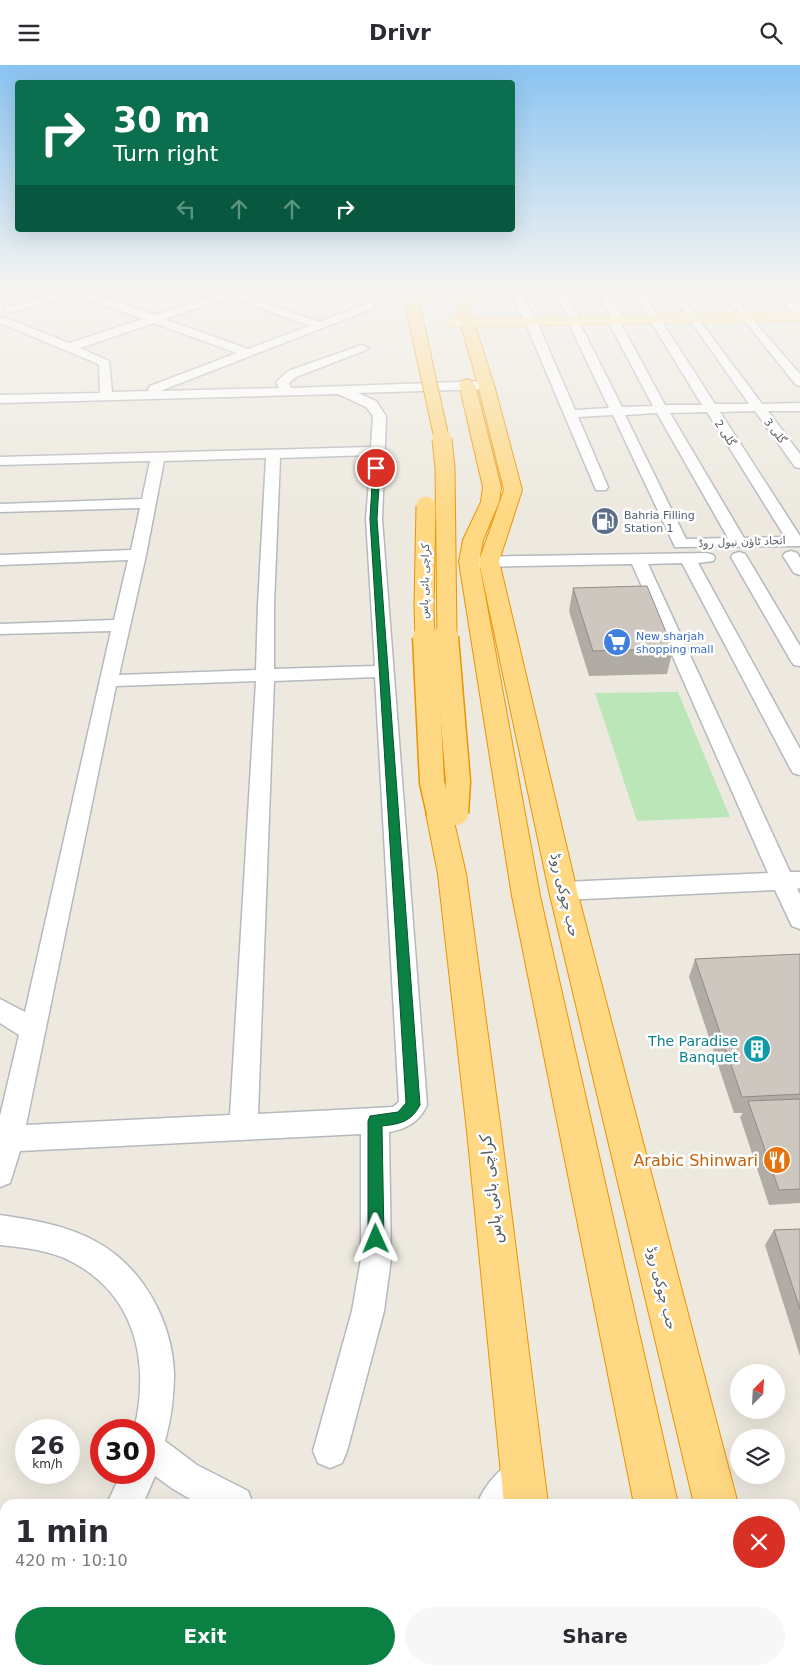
<!DOCTYPE html>
<meta charset="utf-8">
<style>
:root{--surface:#fff;--page:#f7f7f7;--text:#2b2b33;--muted:#7c7c81;--accent:#0b8043}
body{margin:0;font-family:"DejaVu Sans","Noto Sans Arabic",sans-serif;background:var(--page);color:var(--text);height:100vh;display:flex;flex-direction:column;font-size:19px;white-space:nowrap}
*{box-sizing:border-box;margin:0}
p{font-size:16px;color:var(--muted)}
.icon{flex:none;width:28px;height:28px;fill:none;stroke:currentColor;stroke-width:2;stroke-linecap:round;stroke-linejoin:round}
.map{position:relative;flex:1;overflow:hidden}
.drawer{position:absolute;left:0px;top:1434px;width:800px;height:176px;display:flex;flex-direction:column;background:var(--surface);border-radius:15px 15px 0 0;box-shadow:0 5px 20px #0002}
.drawer>*{flex:none}
.top-card{position:absolute;left:15px;top:15px;width:500px;height:152px;border-radius:5px;box-shadow:0 5px 20px #0002;background:#0b6e4f;color:#fff;overflow:hidden}
.needle{width:32px;rotate:24deg}
.tools{position:absolute;left:730px;top:1299px;display:grid;gap:10px}
.tools a{display:grid;place-items:center;width:55px;height:55px;border-radius:50%;background:var(--surface);box-shadow:0 5px 20px #0002;font-size:25px}
.speed{position:absolute;left:15px;top:1354px;display:flex;gap:10px;font-size:25px;font-weight:700;text-align:center}
.speed>*{display:grid;place-content:center;width:65px;height:65px;border-radius:50%;background:var(--surface);box-shadow:0 5px 20px #0002;line-height:1}
.speed small{font-size:12px;font-weight:400}
.speed .limit{border:8px solid #d22;background:#fff;color:#111}
.pin{position:absolute;display:grid;place-items:center;width:42px;height:42px;color:#fff;margin:-21px;border:2px solid #fff;border-radius:50%;box-shadow:0 1px 5px #0007}
.me{position:absolute;width:55px;margin:-28px;rotate:359deg;stroke-linejoin:round;filter:drop-shadow(0 0 4px #0008)}
.turn{display:flex;align-items:center;gap:18px;height:105px;padding:0 15px;font-size:22px}
.turn .icon{width:65px;height:65px;stroke-width:2.5}
.turn b{display:block;font-size:35px;line-height:42px}
.lanes{display:flex;align-items:center;height:48px;padding:0 15px;background:#0003;justify-content:center;gap:25px;direction:ltr}
.lanes .off{opacity:.35}
.round{display:grid;place-items:center;flex:none;width:52px;height:52px;border-radius:26px;background:var(--page)}
.overview{display:flex;align-items:center;justify-content:space-between;height:85px;padding:0 15px}
h1{font-size:30px;font-weight:700;line-height:38px}
.action{display:flex;gap:10px;margin-top:auto;padding:10px 15px}
.action a{flex:1;height:58px;border-radius:30px;background:var(--accent);color:#fff;font-size:20px;font-weight:700;line-height:58px;text-align:center}
.action a+a{background:var(--page);color:var(--text)}
header{display:flex;justify-content:space-between;align-items:center;height:65px;padding:0 15px;background:var(--surface);font-size:22px;font-weight:700}
.map>svg:first-child{display:block}
.green{fill:#bbe7b8}
.lines{fill:none;stroke-linecap:round;stroke-linejoin:round}
.minor-casing{stroke:#b5b8bd;stroke-width:3}
.major-casing{stroke:#fec047;stroke-width:2}
.highway-casing{stroke:#eb9400;stroke-width:2}
.minor{fill:#fff;fill-rule:evenodd}
.major{fill:#ffeaa1;fill-rule:evenodd}
.highway{fill:#ffd883;fill-rule:evenodd}
.highway-bridge-far2-casing{stroke:#eb9400;stroke-width:16;stroke-linecap:butt}
.highway-bridge-far1-casing{stroke:#eb9400;stroke-width:21;stroke-linecap:butt}
.highway-bridge-casing{stroke:#eb9400;stroke-width:27;stroke-linecap:butt}
.highway-bridge-far2{stroke:#ffd883;stroke-width:14}
.highway-bridge-far1{stroke:#ffd883;stroke-width:19}
.highway-bridge{stroke:#ffd883;stroke-width:24}
.wall{fill:#b0aba5}
.building{fill:#cdc7c0;stroke:#908b86}
.route{fill:#0b8043;stroke:#07532c}
.labels{text-anchor:middle;dominant-baseline:central;stroke-width:5;stroke-linejoin:round;paint-order:stroke}
.far-street-label{font-size:11px;fill:#585d62;stroke:#fff}
.far-service-label{font-size:11px;fill:#4e5e75;stroke:#fff;text-anchor:start}
.far-shop-label{font-size:11px;fill:#366cbe;stroke:#fff;text-anchor:start}
.street-label{font-size:14px;fill:#585d62;stroke:#fff}
.culture-label{font-size:14px;fill:#0d838f;stroke:#fff;text-anchor:end}
.near-food-label{font-size:16px;fill:#c56008;stroke:#fff;text-anchor:end}
.near-street-label{font-size:16px;fill:#585d62;stroke:#fff}
</style>
<header><svg class="icon" aria-label="menu" viewBox="0 0 24 24"><path d="M4 6h16M4 12h16M4 18h16"/></svg>Drivr<svg class="icon" aria-label="search" viewBox="0 0 24 24"><circle cx="10" cy="10" r="6"/><path d="M15 15l6 6"/></svg></header>
<div class="map">
<svg width="800" height="1609" viewBox="0 0 800 1609">
<rect width="100%" height="100%" fill="#ede9df"/>
<polygon class="green" points="678,627 730,752 637,756 595,628"/>
<g class="lines">
<g class="minor-casing">
<g id="minor">
<path d="M67,224h15l72,26 67,-22 -2,-2 2,-2h28l-1,2 -7,3 78,28 47,-18 4,-1 5,3 -1,2 -214,83 119,-3 -3,-6 12,-11 74,-26 6,3 -2,2 -70,27 -7,6 2,5 195,-7 6,4 -6,4 -128,4 18,8 10,15 -4,103 45,586c-8,17 -20,24 -38,27l2,127 -7,52 -37,140 -5,12 -12,5 -12,-5 -5,-12 39,-140 9,-52v-125l-341,17 -10,32 -10,4v-71l19,-81 -19,-12v-24l25,13 86,-381 -111,3v-10l114,-4 14,-60 -128,5v-10l131,-5 9,-42 -140,4v-8l142,-5 8,-38 -150,4v-8l371,-10 2,-31 -7,-9 -28,-13 -338,9v-8l100,-2 -1,-28 -3,-2 -96,-40v-6l6,1 63,25 74,-24 -70,-25 -64,19 -5,-3 1,-2zM231,232l78,29 -61,23 -84,-30zM154,258l83,30 -87,33 -2,3 1,2 -37,1 -3,-31 -29,-13zM371,390l-5,64 9,147 -101,3v-64l6,-147zM266,393l-8,147 -2,65 -137,5 27,-120 18,-94zM375,612l24,425 -6,5 -18,1 -117,6 16,-433zM256,616l-26,434 -204,10 90,-439z"/>
<path d="M509,224h10l18,33 38,88 34,-2 -39,-82 3,-2 -20,-35h10l20,33 -3,2 42,83 31,-1 -43,-81 4,-3 -19,-33h10l20,32 -4,3 44,81h37l-71,-116h10l74,115h34l-81,-115h10l22,32 62,83 38,-1v8h-32l32,43v14l-5,-1 -40,-56 -35,1 80,124v10l-125,1 -62,-132 -35,2 30,70 -2,3h-10l-71,-168zM707,347l78,125 -41,1 -74,-125zM657,348l71,125 -42,1 -61,-124z"/>
<polygon points="719,224 729,224 752,254 800,309 800,321 796,320"/>
<polygon points="771,224 781,224 800,243 800,252 796,251"/>
<polygon points="791,486 797,488 800,493 800,510 794,508 783,491 785,488"/>
<polygon points="739,487 745,489 747,492 800,581 800,601 794,600 791,596 731,492 733,489"/>
<polygon points="707,488 713,490 715,493 713,496 698,498 800,684 800,710 793,708 790,703 682,498 648,499 790,807 800,807 800,823 797,824 800,829 800,864 792,861 775,825 563,835 555,832 552,826 555,820 563,817 768,808 632,499 469,502 463,500 461,497 463,494 469,492"/>
<path d="M0,1150c33,5 66,10 95,26 47,25 77,79 79,132 0,23 -3,46 -9,68l32,24 51,26 5,13h-54l-26,-15 -18,-13 -12,28h-36l14,-31h23v-43h-10c16,-65 3,-133 -60,-167 -22,-13 -49,-15 -74,-18z"/>
<path d="M522,1391l12,6 6,12 -6,12 -15,18h-42c8,-20 25,-39 45,-48z"/>
<polygon points="5,1553 5,1592 0,1594 0,1555"/>
<polygon points="297,1605 344,1605 346,1609 299,1609"/>
</g>
</g>
<g class="major-casing">
<polygon id="major" points="800,247 800,255 452,262 445,258 452,254"/>
</g>
<g class="highway-casing">
<g id="highway">
<polygon points="451,224 463,224 494,320 522,425 499,496 577,826 738,1439 694,1439 549,826 479,496 504,425 478,320"/>
<polygon points="467,314 472,316 475,319 501,422 499,437 483,475 479,497 540,831 678,1439 634,1439 512,831 459,497 463,475 481,437 483,422 459,319 462,316"/>
<polygon points="439,739 448,742 452,748 466,809 501,1066 548,1439 504,1439 467,1066 438,809 426,748 430,742"/>
<polygon points="520,1605 568,1605 569,1609 521,1609"/>
<polygon points="668,1605 716,1605 717,1609 669,1609"/>
<polygon points="733,1605 781,1605 782,1609 734,1609"/>
</g>
</g>
<use href="#minor" class="minor"/>
<use href="#major" class="major"/>
<use href="#highway" class="highway"/>
<g class="highway-bridge-far2-casing">
<polyline id="highway-bridge-far2" points="409,224 442,375"/>
</g>
<g class="highway-bridge-far1-casing">
<g id="highway-bridge-far1">
<polyline points="442,374 445,403 447,573"/>
<polyline points="425,573 424,542 426,441"/>
</g>
</g>
<g class="highway-bridge-casing">
<g id="highway-bridge">
<polyline points="425,572 432,717 439,748"/>
<polyline points="446,572 458,717 456,748"/>
</g>
</g>
<use href="#highway-bridge-far2" class="highway-bridge-far2"/>
<use href="#highway-bridge-far1" class="highway-bridge-far1"/>
<use href="#highway-bridge" class="highway-bridge"/>
</g>
<g class="wall">
<polygon points="573,523 673,584 667,609 589,611 569,546"/>
<polygon points="800,889 800,1138 769,1140 740,1052 743,1048 734,1048 689,912 695,894"/>
<polygon points="800,1164 800,1291 765,1180 774,1165"/>
</g>
<g class="building">
<polygon points="647,521 673,584 593,586 573,523"/>
<polygon points="800,889 800,1029 742,1032 695,894"/>
<polygon points="800,1034 800,1124 779,1125 748,1036"/>
<polygon points="800,1164 800,1244 774,1165"/>
</g>
<linearGradient id="sky" x2="0" y2="1"><stop stop-color="#89c3f1"/><stop offset="0.5" stop-color="#f7f5f1"/><stop offset="1" stop-color="#f7f5f1" stop-opacity="0"/></linearGradient>
<rect width="800" height="449" fill="url(#sky)"/>
<path class="route" d="M376,401l4,2 -3,51 43,586c-9,17 -20,19 -38,21l2,113 -2,5 -6,2 -5,-2 -3,-5v-118l2,-5 28,-4 8,-9 -36,-584 3,-51z"/>
<defs>
<g id="fuel-disc" transform="scale(1.4375)"><circle r="9.5" fill="#5c6f8a" stroke="#fff"/><path d="M-5.5-6h7V0h2V4h1.3V-2.5L3-4.5l.8-.8L6-3V5H2.5V1h-1V6h-7ZM-4.2-4.7v3.2H.2V-4.7Z" fill="#fff"/></g>
<g id="supermarket-disc" transform="scale(1.4375)"><circle r="9.5" fill="#3f7fe0" stroke="#fff"/><path d="M-6-5.5h2.5l.6 2H6L4.5 2H-2.5L-4.4-4H-6ZM-1.5 3.2a1.3 1.3 0 1 0 .1 0ZM3 3.2a1.3 1.3 0 1 0 .1 0Z" fill="#fff"/></g>
<g id="building-disc" transform="scale(1.4375)"><circle r="9.5" fill="#0f9aa8" stroke="#fff"/><path d="M-4-6H4V6H1V3H-1V6H-4ZM-2.5-4.3h1.7v1.8h-1.7ZM.8-4.3h1.7v1.8H.8ZM-2.5-1h1.7V.8h-1.7ZM.8-1h1.7V.8H.8Z" fill="#fff"/></g>
<g id="restaurant-disc" transform="scale(1.4375)"><circle r="9.5" fill="#e8710a" stroke="#fff"/><path d="M-5-6h1v4h1v-4h1v4h1v-4h1v5L-1.5 .5V6h-2V.5L-5-1ZM5-6V6H3V1.5H1.5Q1.5-4 5-6Z" fill="#fff"/></g>
</defs>
<g fill-rule="evenodd">
<use href="#fuel-disc" x="605" y="456"/>
<use href="#supermarket-disc" x="617" y="577"/>
<use href="#building-disc" x="757" y="984"/>
<use href="#restaurant-disc" x="777" y="1095"/>
</g>
<g class="labels">
<g class="far-street-label">
<text transform="translate(775 366) rotate(53)">گلی 3</text>
<text transform="translate(725 368) rotate(57)">گلی 2</text>
<text transform="translate(742 477) rotate(-2)">اتحاد ٹاؤن نیول روڈ</text>
<text transform="translate(425 516) rotate(-89)">کراچی بائی پاس</text>
</g>
<g class="far-service-label">
<text x="624" y="450">Bahria Filling<tspan x="624" dy="13">Station 1</tspan></text>
</g>
<g class="far-shop-label">
<text x="636" y="571">New sharjah<tspan x="636" dy="13">shopping mall</tspan></text>
</g>
<g class="street-label">
<text transform="translate(565 830) rotate(77)">حب چوکی روڈ</text>
<text transform="translate(662 1223) rotate(76)">حب چوکی روڈ</text>
</g>
<g class="culture-label">
<text x="738" y="976">The Paradise<tspan x="738" dy="16">Banquet</tspan></text>
</g>
<g class="near-food-label">
<text x="758" y="1095">Arabic Shinwari</text>
</g>
<g class="near-street-label">
<text transform="translate(491 1124) rotate(-96)">کراچی بائی پاس</text>
</g>
</g>
</svg>
<div class="tools">
<a><svg class="needle" viewBox="-14 -14 28 28"><path d="M0-13l5 13h-10z" fill="#e53935"/><path d="M0 13l5-13h-10z" fill="#7c7c81"/></svg></a>
<a><svg class="icon" aria-label="layers" viewBox="0 0 24 24"><path d="M12 4l9 5-9 5-9-5zM3 14l9 5 9-5"/></svg></a>
</div>
<div class="speed"><div>26<small>km/h</small></div><div class="limit">30</div></div>
<div class="pin" style="left:376px;top:403px;background:#d93025"><svg class="icon" aria-label="arrive" viewBox="0 0 24 24"><path d="M6 21V4h12l-3 4 3 4H6"/></svg></div>
<svg class="me" style="left:376px;top:1174px" viewBox="-20 -20 40 40"><path d="M0-17L14 15 0 8-14 15z" fill="#0b8043" stroke="#fff" stroke-width="4"/></svg>
<div class="top-card">
<div class="turn"><svg class="icon" aria-label="right" viewBox="0 0 24 24"><path d="M7 20v-9h11M14 6l5 5-5 5"/></svg><div><b>30 m</b>Turn right</div></div>
<div class="lanes"><svg class="icon off" aria-label="left" viewBox="0 0 24 24"><path d="M17 20v-9H6M10 6l-5 5 5 5"/></svg><svg class="icon off" aria-label="ahead" viewBox="0 0 24 24"><path d="M12 20V5M6 11l6-6 6 6"/></svg><svg class="icon off" aria-label="ahead" viewBox="0 0 24 24"><path d="M12 20V5M6 11l6-6 6 6"/></svg><svg class="icon" aria-label="right" viewBox="0 0 24 24"><path d="M7 20v-9h11M14 6l5 5-5 5"/></svg></div>
</div>
<section class="drawer">
<div class="overview"><div><h1>1 min</h1><p>420 m · 10:10</p></div><a class="round" style="background:#d93025;color:#fff"><svg class="icon" aria-label="close" viewBox="0 0 24 24"><path d="M6 6l12 12M18 6L6 18"/></svg></a></div>
<div class="action"><a>Exit</a><a>Share</a></div>
</section>
</div>
